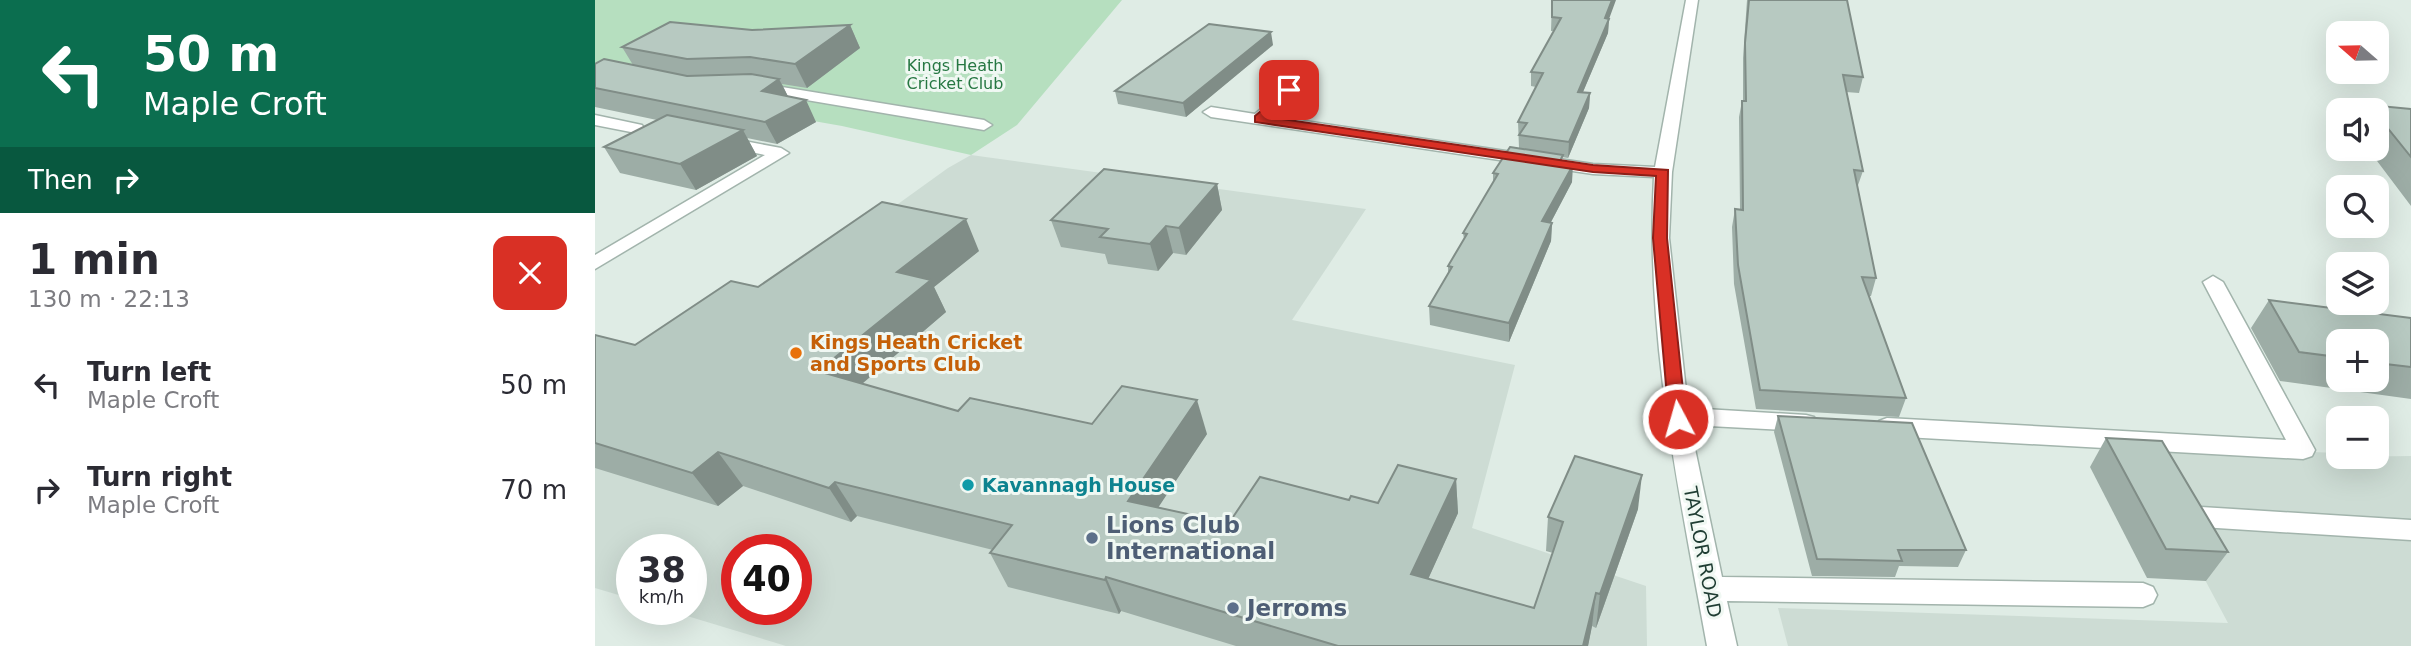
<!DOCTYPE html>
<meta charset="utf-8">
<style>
:root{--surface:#fff;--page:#f7f7f7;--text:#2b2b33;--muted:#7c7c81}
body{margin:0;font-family:"DejaVu Sans",sans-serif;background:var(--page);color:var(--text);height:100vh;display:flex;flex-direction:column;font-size:26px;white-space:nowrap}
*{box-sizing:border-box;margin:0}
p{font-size:23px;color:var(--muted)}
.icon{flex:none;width:38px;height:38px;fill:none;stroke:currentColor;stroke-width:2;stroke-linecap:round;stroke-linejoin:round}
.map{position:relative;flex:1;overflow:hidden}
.drawer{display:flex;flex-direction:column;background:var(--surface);width:595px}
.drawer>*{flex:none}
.hud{background:#0b6e4f;color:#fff;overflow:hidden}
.needle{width:46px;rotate:290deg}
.fabs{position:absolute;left:1731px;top:21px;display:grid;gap:14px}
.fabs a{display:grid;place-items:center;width:63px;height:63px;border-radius:14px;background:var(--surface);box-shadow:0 7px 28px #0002;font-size:35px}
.speed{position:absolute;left:21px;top:534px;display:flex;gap:14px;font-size:35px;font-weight:700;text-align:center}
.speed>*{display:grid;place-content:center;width:91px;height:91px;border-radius:50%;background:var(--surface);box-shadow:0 7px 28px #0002;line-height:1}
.speed small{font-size:18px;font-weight:400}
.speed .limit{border:10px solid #d22;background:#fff;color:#111}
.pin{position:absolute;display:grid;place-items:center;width:60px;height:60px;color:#fff;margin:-30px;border-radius:14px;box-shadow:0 4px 10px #0006}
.me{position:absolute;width:77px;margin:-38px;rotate:354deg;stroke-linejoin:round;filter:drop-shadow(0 0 5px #0008)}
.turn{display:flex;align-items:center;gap:24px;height:147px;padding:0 28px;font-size:32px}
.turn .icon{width:91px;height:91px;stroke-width:2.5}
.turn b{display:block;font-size:49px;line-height:60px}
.then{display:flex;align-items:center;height:66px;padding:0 28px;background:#0003;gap:14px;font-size:26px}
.round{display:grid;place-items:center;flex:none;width:74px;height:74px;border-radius:14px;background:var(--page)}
.summary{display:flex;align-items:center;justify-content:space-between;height:119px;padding:0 28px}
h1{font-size:42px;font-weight:700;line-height:52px}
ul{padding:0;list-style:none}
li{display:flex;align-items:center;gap:21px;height:105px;padding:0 28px}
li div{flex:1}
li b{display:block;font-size:26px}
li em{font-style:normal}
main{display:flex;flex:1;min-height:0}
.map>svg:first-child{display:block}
.built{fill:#cddcd4;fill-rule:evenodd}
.green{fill:#b6dfbf}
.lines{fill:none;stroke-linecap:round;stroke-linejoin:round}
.minor-casing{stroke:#a2b4ac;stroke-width:3}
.minor{fill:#fff;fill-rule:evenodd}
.wall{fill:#9dada6;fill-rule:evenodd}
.shaded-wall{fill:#808d87}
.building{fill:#b7c9c1;stroke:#808d87;stroke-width:2}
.route{fill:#d93025;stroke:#8d1f18;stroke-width:2}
.food-dot{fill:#e8710a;stroke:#f0f8f3;stroke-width:2.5}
.culture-dot{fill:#0f9aa8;stroke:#f0f8f3;stroke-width:2.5}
.service-dot{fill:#5c6f8a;stroke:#f0f8f3;stroke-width:2.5}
.labels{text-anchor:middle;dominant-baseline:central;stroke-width:6;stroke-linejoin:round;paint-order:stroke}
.far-park-label{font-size:16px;fill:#267742;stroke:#f0f8f3}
.food-label{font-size:19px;font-weight:bold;fill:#c56008;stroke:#f0f8f3;text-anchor:start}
.culture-label{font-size:19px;font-weight:bold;fill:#0d838f;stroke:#f0f8f3;text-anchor:start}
.street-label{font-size:19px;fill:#1f3d33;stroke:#f0f8f3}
.near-service-label{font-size:23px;font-weight:bold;fill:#4e5e75;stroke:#f0f8f3;text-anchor:start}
</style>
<main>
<section class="drawer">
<div class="hud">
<div class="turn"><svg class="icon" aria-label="left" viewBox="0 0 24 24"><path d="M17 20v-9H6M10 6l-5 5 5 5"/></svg><div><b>50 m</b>Maple Croft</div></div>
<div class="then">Then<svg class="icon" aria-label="right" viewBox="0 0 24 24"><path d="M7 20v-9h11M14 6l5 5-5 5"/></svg></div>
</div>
<div class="summary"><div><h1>1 min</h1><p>130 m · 22:13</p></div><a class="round" style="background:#d93025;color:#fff"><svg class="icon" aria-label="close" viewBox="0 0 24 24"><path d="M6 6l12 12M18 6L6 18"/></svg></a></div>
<ul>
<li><svg class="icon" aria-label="left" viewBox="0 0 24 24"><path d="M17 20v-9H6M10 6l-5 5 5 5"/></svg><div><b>Turn left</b><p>Maple Croft</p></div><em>50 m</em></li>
<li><svg class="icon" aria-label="right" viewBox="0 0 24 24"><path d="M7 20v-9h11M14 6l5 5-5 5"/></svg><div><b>Turn right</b><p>Maple Croft</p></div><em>70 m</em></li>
</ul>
</section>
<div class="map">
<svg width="1816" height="646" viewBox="0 0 1816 646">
<rect width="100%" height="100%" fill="#dfece5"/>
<g class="built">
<path d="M376,155l395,54 -74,111 223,45 -43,163 174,58 1,60h-861l-122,-37h27v-59h-59v49l-37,-11v-166l353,-254zM142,550h59v59h-59z"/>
<polygon points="1538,445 1743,453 1743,457 1816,456 1816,646 1193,646 1183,608 1633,623"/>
</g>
<polygon class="green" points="0,0 527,0 422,125 376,155 247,126 0,83"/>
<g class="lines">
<g class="minor-casing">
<g id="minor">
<path d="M1091,0h12l-26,172 -3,66 19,170 118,7 8,2 4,6 -4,6 -8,2 -116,-6 32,152 421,6 10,4 4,8 -4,8 -10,4 -416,-6 10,45h-30c-28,-155 -62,-311 -53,-469l-61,-3 -382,-57 -8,-5 8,-5 44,7 34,-29 8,5 -26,26 322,48 62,3z"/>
<polygon points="163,83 389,120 397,125 389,130 158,91 155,88"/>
<polygon points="0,115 47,125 49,128 41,133 0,125"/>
<polygon points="128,137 186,148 194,153 0,269 0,255 170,155 122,145 120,142"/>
<polygon points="1618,276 1628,282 1720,450 1717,456 1708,459 1292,436 1284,433 1280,427 1284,421 1292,418 1691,440 1608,282"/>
<polygon points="1606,507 1816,520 1816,540 1606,527 1597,524 1593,517 1597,510"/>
</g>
</g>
<use href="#minor" class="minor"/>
</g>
<g class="wall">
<polygon points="957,0 1014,19 1013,33 988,92 995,93 994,108 973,158 967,157 967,163 977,182 956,222 957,223 956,241 914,342 835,325 834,306 853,273 853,266 869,239 868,233 898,182 898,173 924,148 923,122 941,87 936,86 936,72 959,31 956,31"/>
<polygon points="1152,0 1252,0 1268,77 1264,93 1251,92 1268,171 1262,188 1281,278 1276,296 1274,296 1311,398 1304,417 1161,409 1139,284 1137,227 1140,209 1145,209 1144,117 1147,101 1148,101 1148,58"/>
<polygon points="255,25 265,48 212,88 187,84 193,97 221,122 182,144 152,138 162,156 101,190 25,173 9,147 62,120 0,107 0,64 38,65 27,47 157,30"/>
<polygon points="678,45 591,117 523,104 520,91"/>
<polygon points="1774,105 1816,109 1816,206 1773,149 1782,149 1782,110 1770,110"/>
<polygon points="622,184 627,210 591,255 578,253 563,271 513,264 510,254 466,247 456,220"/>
<polygon points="384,251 339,287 351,312 267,384 363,411 497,424 612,434 563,507 634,523 754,500 783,503 861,479 863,513 833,579 939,608 958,553 951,551 953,517 1043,509 1001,628 997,626 993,646 641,646 526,611 524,614 413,587 395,553 398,550 262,516 256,522 148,486 123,506 0,468 0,335 40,345 163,287"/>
<path d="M1674,300l142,18v81l-131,-18 -29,-53zM1743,341h39v39h-39z"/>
<polygon points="1183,416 1371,550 1363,567 1304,566 1300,577 1217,576 1179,432"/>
<polygon points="1511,438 1633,552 1611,581 1552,578 1495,467"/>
</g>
<g class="shaded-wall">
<polygon points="1017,0 1021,0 1010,30 1014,19 1013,33 982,106 983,92"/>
<polygon points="255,25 265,48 212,88 200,64"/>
<polygon points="676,32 678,45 591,117 588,103"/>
<polygon points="184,79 195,100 167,91"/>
<polygon points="995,93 994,108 973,158 974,142"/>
<polygon points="211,100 221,122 182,144 170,122"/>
<polygon points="148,130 162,156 101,190 85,164"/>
<polygon points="978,165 977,182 947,239 947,221"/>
<polygon points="622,184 627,210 591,255 584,228"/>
<polygon points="371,219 384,251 339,287 351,312 242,405 223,371 302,272"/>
<polygon points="957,223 956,241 914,342 914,323"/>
<polygon points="571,226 578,253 563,271 555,244"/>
<polygon points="602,400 612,434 545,535 533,501"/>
<polygon points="123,452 148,486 123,506 97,473"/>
<polygon points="1047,475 1043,509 1001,628 1005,594"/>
<polygon points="861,479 863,513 820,608 816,574"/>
<polygon points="240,482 262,516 256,522 234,488"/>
<polygon points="511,577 526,611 524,614 510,580"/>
<polygon points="1001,593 997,626 993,646 988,646"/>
</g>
<g class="building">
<polygon points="957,0 1017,0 1010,18 1014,19 983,92 995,93 974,142 924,135 932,123 923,122 948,73 936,72 966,18 957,17"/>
<polygon points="1154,0 1252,0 1268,77 1248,75 1268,171 1259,170 1281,278 1267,277 1311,398 1165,390 1143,265 1140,209 1148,210 1147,101 1151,101 1150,43"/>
<polygon points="75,22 157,30 255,25 200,64 155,57 92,59 27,47"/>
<polygon points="614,24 676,32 588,103 520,91"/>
<polygon points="9,59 92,76 156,74 184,79 167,91 211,100 170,122 0,88 0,64"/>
<polygon points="1774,105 1816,109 1816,157 1782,115 1782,110 1778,110"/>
<polygon points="72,115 148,130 85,164 9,147"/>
<polygon points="915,147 968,155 964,163 978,165 947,221 957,223 914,323 834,306 857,267 853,266 872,234 868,233 903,174 898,173"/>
<polygon points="509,169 622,184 584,228 571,226 555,244 505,237 513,229 456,220"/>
<polygon points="287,202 371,219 302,272 336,280 223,371 363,411 375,398 497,424 527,386 602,400 533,501 634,523 665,477 754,500 756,496 783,503 803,465 861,479 816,574 939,608 968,522 953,517 980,456 1047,475 1005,594 1001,593 988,646 743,646 511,577 510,580 395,553 417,525 240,482 234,488 123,452 97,473 0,443 0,335 40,345 136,281 163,287"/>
<polygon points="1674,300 1816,318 1816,367 1782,363 1782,341 1743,341 1743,357 1704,352"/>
<polygon points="1183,416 1317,423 1371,550 1303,550 1307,561 1222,559"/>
<polygon points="1511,438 1567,441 1633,552 1571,549"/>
</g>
<polygon class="route" points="694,87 698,88 698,93 673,117 998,165 1073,170 1072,238 1091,419 1089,423 1083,425 1074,419 1058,238 1061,176 998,172 660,122 660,116"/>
<circle class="food-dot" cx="201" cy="353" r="7"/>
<circle class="culture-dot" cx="373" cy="485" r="7"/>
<g class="service-dot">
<circle cx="497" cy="538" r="7"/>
<circle cx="638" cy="608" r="7"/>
</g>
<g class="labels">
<g class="far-park-label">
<text x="360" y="65">Kings Heath<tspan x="360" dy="18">Cricket Club</tspan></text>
</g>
<g class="food-label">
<text x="215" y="342">Kings Heath Cricket<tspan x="215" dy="22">and Sports Club</tspan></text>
</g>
<g class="culture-label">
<text x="387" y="485">Kavannagh House</text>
</g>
<g class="street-label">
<text transform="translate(1108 552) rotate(79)">TAYLOR ROAD</text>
</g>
<g class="near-service-label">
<text x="511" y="525">Lions Club<tspan x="511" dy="26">International</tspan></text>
<text x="652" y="608">Jerroms</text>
</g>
</g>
</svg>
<div class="fabs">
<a><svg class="needle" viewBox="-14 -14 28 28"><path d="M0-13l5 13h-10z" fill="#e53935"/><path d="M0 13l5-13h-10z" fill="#7c7c81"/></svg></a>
<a><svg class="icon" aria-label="sound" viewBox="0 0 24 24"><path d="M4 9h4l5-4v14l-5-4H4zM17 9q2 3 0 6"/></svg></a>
<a><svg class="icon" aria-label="search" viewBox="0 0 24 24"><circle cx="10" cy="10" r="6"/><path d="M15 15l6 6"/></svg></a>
<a><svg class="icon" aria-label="layers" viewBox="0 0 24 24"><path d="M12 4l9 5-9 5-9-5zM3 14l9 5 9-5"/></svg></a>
<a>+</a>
<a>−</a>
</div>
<div class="speed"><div>38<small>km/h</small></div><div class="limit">40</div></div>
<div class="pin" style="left:694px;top:90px;background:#d93025"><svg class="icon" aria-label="arrive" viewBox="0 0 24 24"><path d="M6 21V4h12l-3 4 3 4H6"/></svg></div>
<svg class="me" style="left:1083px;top:419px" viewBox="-20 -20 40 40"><circle r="17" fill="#d93025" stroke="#fff" stroke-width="3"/><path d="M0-11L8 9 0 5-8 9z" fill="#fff"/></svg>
</div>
</main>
